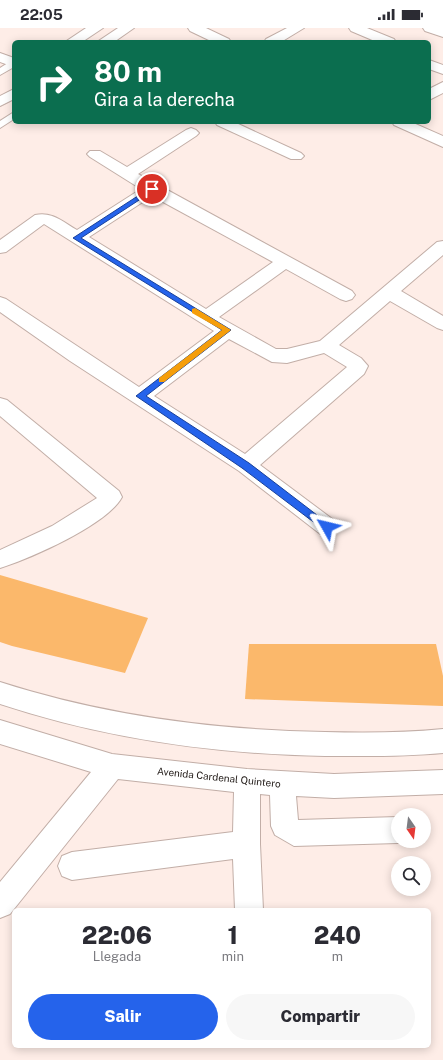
<!DOCTYPE html>
<html lang="es">
<style>
:root{--surface:#fff;--page:#f7f7f7;--text:#2b2b33;--muted:#7c7c81;--accent:#2563eb}
body{margin:0;font-family:"Public Sans",sans-serif;background:var(--page);color:var(--text);height:100vh;display:flex;flex-direction:column;font-size:15px;white-space:nowrap}
*{box-sizing:border-box;margin:0}
p{font-size:13px;color:var(--muted)}
.icon{flex:none;width:22px;height:22px;fill:none;stroke:currentColor;stroke-width:2;stroke-linecap:round;stroke-linejoin:round}
.map{position:relative;flex:1;overflow:hidden}
.side{position:absolute;left:12px;top:880px;width:419px;height:140px;display:flex;flex-direction:column;background:var(--surface);border-radius:6px;box-shadow:0 2px 10px #0003}
.side>*{flex:none}
.hud{position:absolute;left:12px;top:12px;width:419px;height:84px;border-radius:6px;box-shadow:0 2px 10px #0003;background:#0b6e4f;color:#fff;overflow:hidden}
.needle{width:26px;rotate:166deg}
.fabs{position:absolute;left:391px;top:780px;display:grid;gap:8px}
.fabs a{display:grid;place-items:center;width:40px;height:40px;border-radius:50%;background:var(--surface);box-shadow:0 2px 10px #0003;font-size:20px}
.pin{position:absolute;display:grid;place-items:center;width:34px;height:34px;color:#fff;margin:-17px;border:2px solid #fff;border-radius:50%;box-shadow:0 1px 4px #0007}
.me{position:absolute;width:44px;margin:-22px;rotate:307deg;stroke-linejoin:round;filter:drop-shadow(0 0 3px #0008)}
.turn{display:flex;align-items:center;gap:14px;height:84px;padding:0 16px;font-size:18px}
.turn .icon{width:52px;height:52px;stroke-width:2.5}
.turn b{display:block;font-size:28px;line-height:34px}
.eta{display:flex;justify-content:space-evenly;align-items:center;height:68px;text-align:center}
.eta b{font-size:24px;font-weight:800;line-height:28px}
.cta{display:flex;gap:8px;margin-top:auto;padding:8px 16px}
.cta a{flex:1;height:46px;border-radius:24px;background:var(--accent);color:#fff;font-size:16px;font-weight:800;line-height:46px;text-align:center}
.cta a+a{background:var(--page);color:var(--text)}
.status{display:flex;justify-content:space-between;align-items:center;height:28px;padding:0 20px;background:var(--surface);direction:ltr}
.status svg{height:11px;fill:currentColor}
.map>svg:first-child{display:block}
.building{fill:#fbb86b}
.lines{fill:none;stroke-linecap:round;stroke-linejoin:round}
.service-casing{stroke:#c2aea7;stroke-width:2}
.minor-casing{stroke:#c2aea7;stroke-width:2}
.tertiary-casing{stroke:#c2aea7;stroke-width:2}
.service{fill:#fff;fill-rule:evenodd}
.minor{fill:#fff;fill-rule:evenodd}
.tertiary{fill:#fff;fill-rule:evenodd}
.route{fill:#2563eb;stroke:#184099}
.slow{fill:#f59e0b}
.labels{text-anchor:middle;dominant-baseline:central;stroke-width:3;stroke-linejoin:round;paint-order:stroke}
.street-label{font-size:10px;fill:#1f1815;stroke:#fff}
</style>
<div class="status"><b>22:05</b><svg viewBox="0 0 49 12"><path d="M0 12V9h3v3zM5 12V6h3v6zM10 12V3h3v9zM15 12V0h3v12zM26 1h20v11H26zM47 4h2v5h-2z"/></svg></div>
<div class="map">
<svg width="443" height="1032" viewBox="0 0 443 1032">
<rect width="100%" height="100%" fill="#feede7"/>
<g class="building">
<polygon points="0,547 148,590 125,645 12,618 0,614"/>
<polygon points="249,616 436,616 443,648 443,678 245,671"/>
</g>
<g class="lines">
<g class="service-casing">
<g id="service">
<polygon points="11,33 14,33 14,39 0,47 0,40"/>
<polygon points="14,84 14,91 0,100 0,93"/>
</g>
</g>
<g class="minor-casing">
<g id="minor">
<polygon points="188,0 206,0 229,11 231,14 213,14 190,3"/>
<polygon points="287,0 304,0 281,14 264,14 266,11"/>
<polygon points="349,0 367,0 394,11 396,14 377,14 351,3"/>
<polygon points="423,0 443,0 443,9 425,3"/>
<polygon points="0,25 14,30 14,39 0,34"/>
<polygon points="429,32 443,37 443,46 429,41"/>
<polygon points="443,54 443,65 429,72 429,61"/>
<polygon points="215,94 234,94 301,125 304,128 301,131 291,131 217,97"/>
<polygon points="392,94 411,94 443,108 443,119 394,97"/>
<path d="M191,100l5,2 3,3 -3,3 -58,38 214,117 3,4 -3,4 -6,2 -6,-2 -54,-30 -67,48 57,32h11l33,-8 117,-99 6,-1v14l-42,36 42,25v14l-6,-2 -47,-27 -51,44 22,13 7,8 -4,8 -104,91 75,56 3,6 -3,6 -8,3 -8,-3 -80,-62 -169,-110 -70,-49v-15l6,2 133,88 75,-56 -170,-107 -38,28 -6,1v-13l35,-25c17,-4 28,7 42,15l64,-41 -51,-32 -3,-3 3,-3h10l27,16 59,-37zM152,168l121,66 -67,47 -117,-72zM229,311l43,23 15,1 37,-10 23,14 -102,87 -91,-58z"/>
<path d="M0,370l7,2 112,91 3,6c-15,28 -91,61 -122,71v-18l52,-24 45,-28 -97,-82z"/>
<path d="M0,654c106,34 214,48 325,50 39,1 79,1 118,-3v24c-39,4 -79,3 -118,3 -111,-2 -219,-17 -325,-52z"/>
<polygon points="0,692 112,726 247,741 334,746 443,742 443,766 334,770 296,768 298,792 398,789 398,813 403,813 398,815 294,818 275,807 271,798 270,767 260,766 260,816 263,882 235,882 233,831 72,852 62,848 58,838 62,828 72,824 233,804 234,764 118,751 10,886 0,890 0,854 91,744 0,716"/>
</g>
</g>
<g class="tertiary-casing">
<g id="tertiary">
<polygon points="86,0 103,0 82,14 65,14"/>
<polygon points="118,0 134,0 114,14 97,14"/>
<polygon points="14,61 14,71 0,78 0,68"/>
</g>
</g>
<use href="#service" class="service"/>
<use href="#minor" class="minor"/>
<use href="#tertiary" class="tertiary"/>
</g>
<polygon class="route" points="150,160 156,161 81,210 231,302 146,368 249,435 330,497 330,502 324,502 242,440 136,368 222,302 73,210"/>
<polygon class="slow" points="195,280 231,302 164,354 159,354 159,350 222,302 192,285 192,281"/>
<g class="labels">
<g class="street-label">
<text transform="translate(219 749) rotate(6)">Avenida Cardenal Quintero</text>
</g>
</g>
</svg>
<div class="fabs">
<a><svg class="needle" viewBox="-14 -14 28 28"><path d="M0-13l5 13h-10z" fill="#e53935"/><path d="M0 13l5-13h-10z" fill="#7c7c81"/></svg></a>
<a><svg class="icon" aria-label="search" viewBox="0 0 24 24"><circle cx="10" cy="10" r="6"/><path d="M15 15l6 6"/></svg></a>
</div>
<div class="pin" style="left:152px;top:161px;background:#d93025"><svg class="icon" aria-label="arrive" viewBox="0 0 24 24"><path d="M6 21V4h12l-3 4 3 4H6"/></svg></div>
<svg class="me" style="left:327px;top:499px" viewBox="-20 -20 40 40"><path d="M0-17L14 15 0 8-14 15z" fill="#2563eb" stroke="#fff" stroke-width="4"/></svg>
<div class="hud">
<div class="turn"><svg class="icon" aria-label="right" viewBox="0 0 24 24"><path d="M7 20v-9h11M14 6l5 5-5 5"/></svg><div><b>80 m</b>Gira a la derecha</div></div>
</div>
<section class="side">
<div class="eta">
<div><b>22:06</b><p>Llegada</p></div>
<div><b>1</b><p>min</p></div>
<div><b>240</b><p>m</p></div>
</div>
<div class="cta"><a>Salir</a><a>Compartir</a></div>
</section>
</div>
